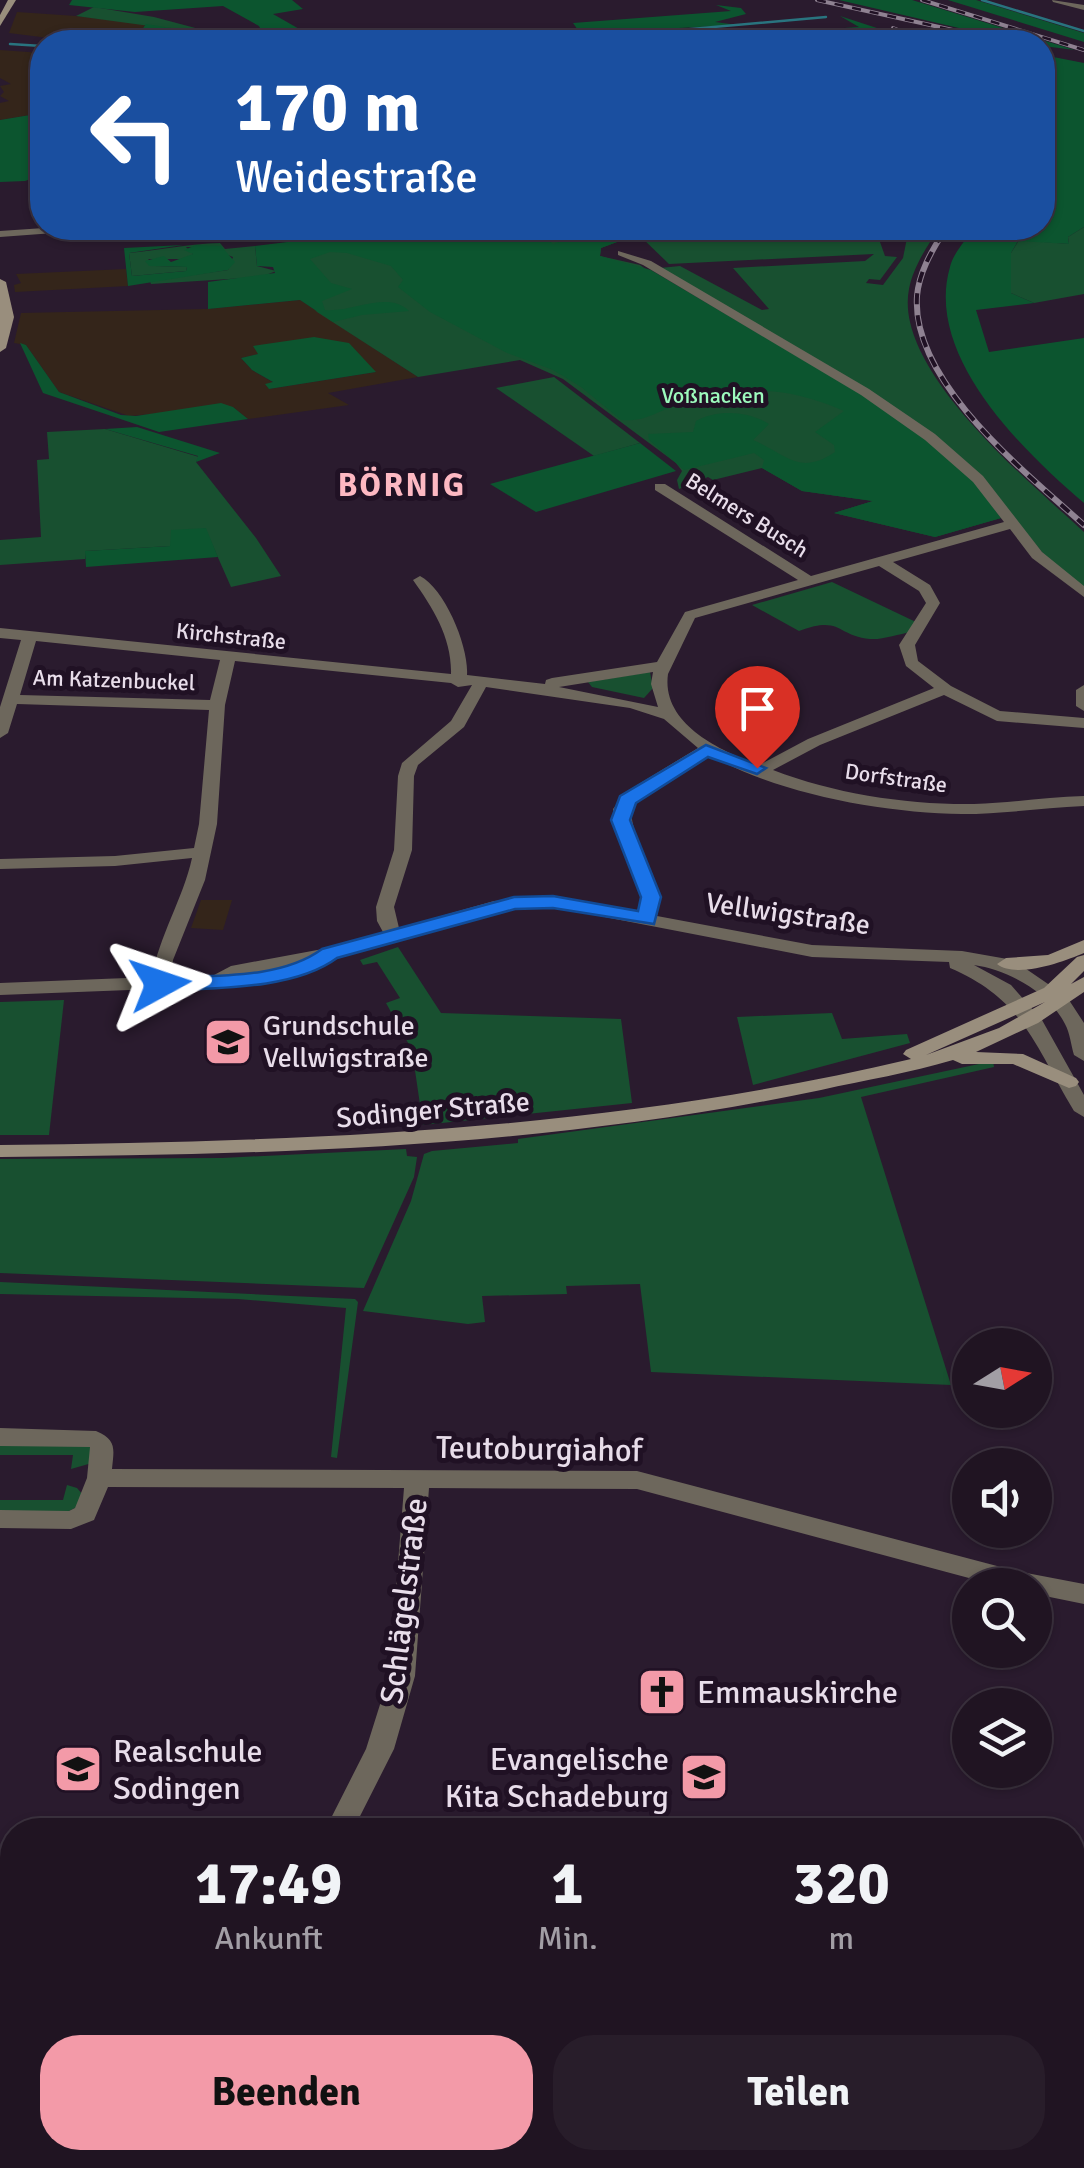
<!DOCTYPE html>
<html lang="de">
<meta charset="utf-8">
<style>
:root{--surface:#201422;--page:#281d2a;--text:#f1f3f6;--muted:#a29ea5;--line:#3d3340;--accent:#f39aa8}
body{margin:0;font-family:Signika,sans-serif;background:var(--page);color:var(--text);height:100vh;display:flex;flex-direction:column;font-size:38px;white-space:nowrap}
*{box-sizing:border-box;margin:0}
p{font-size:32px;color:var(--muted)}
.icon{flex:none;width:55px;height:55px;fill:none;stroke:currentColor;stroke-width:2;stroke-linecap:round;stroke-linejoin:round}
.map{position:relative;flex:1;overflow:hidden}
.side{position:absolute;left:0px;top:1818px;width:1085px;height:352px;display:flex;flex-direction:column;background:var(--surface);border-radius:40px 40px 0 0;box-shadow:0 2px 8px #0004,0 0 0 2px var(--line)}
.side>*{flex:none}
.guide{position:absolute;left:30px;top:30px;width:1025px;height:210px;border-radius:40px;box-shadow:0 2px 8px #0004,0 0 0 2px var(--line);background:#1a4fa0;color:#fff;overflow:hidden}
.needle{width:65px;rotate:79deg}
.controls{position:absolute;left:952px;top:1328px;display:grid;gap:20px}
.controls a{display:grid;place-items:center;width:100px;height:100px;border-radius:50%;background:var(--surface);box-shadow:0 2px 8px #0004,0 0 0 2px var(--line);font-size:50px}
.pin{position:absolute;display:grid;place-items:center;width:85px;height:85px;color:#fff;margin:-102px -42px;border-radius:50% 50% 50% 0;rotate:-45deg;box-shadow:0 0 10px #0007}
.pin .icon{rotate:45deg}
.me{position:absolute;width:110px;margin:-55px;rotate:85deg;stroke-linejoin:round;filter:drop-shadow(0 0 8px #0008)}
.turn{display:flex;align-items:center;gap:35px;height:210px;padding:0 40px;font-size:45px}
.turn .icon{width:130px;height:130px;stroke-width:2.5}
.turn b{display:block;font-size:70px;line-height:85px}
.eta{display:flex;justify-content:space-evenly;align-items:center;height:170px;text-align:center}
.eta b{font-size:60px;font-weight:800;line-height:70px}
.action{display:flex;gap:20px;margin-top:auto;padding:20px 40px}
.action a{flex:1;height:115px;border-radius:40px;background:var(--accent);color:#111;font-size:40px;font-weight:800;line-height:115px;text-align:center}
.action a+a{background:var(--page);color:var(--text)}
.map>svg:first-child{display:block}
.industrial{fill:#34251a;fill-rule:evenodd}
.green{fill:#185030}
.forest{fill:#0c552f}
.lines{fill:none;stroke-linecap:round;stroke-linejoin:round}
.stream{stroke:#29747f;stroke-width:2.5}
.minor{fill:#6d675c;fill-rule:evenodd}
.secondary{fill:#998e7d;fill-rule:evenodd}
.rail-far1-casing{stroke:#8f8292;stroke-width:4}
.rail-casing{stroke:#8f8292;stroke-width:6}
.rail-far1{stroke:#201124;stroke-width:2.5;stroke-dasharray:9;stroke-linecap:butt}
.rail{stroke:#201124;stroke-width:4;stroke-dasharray:11;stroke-linecap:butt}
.route{fill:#1a73e8;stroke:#114b97;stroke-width:2.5}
.labels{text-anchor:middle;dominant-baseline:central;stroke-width:10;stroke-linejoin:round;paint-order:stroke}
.far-park-label{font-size:22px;fill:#9dfabd;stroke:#201124}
.far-street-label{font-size:22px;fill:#e8ddea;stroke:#201124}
.street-label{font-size:28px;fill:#e8ddea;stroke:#201124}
.poi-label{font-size:28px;fill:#e8ddea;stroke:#201124;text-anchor:start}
.far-district-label{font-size:32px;font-weight:bold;letter-spacing:2.5px;fill:#fdb8c2;stroke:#201124}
.near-street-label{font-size:32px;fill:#e8ddea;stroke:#201124}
.near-poi-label{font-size:32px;fill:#e8ddea;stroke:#201124;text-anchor:start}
</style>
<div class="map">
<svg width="1084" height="2168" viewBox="0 0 1084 2168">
<rect width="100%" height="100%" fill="#2a1b2e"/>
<g class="industrial">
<polygon points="17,12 76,16 146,24 133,42 57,39 9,33"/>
<polygon points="0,50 42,53 42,113 0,120 0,103 9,101 0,96 4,92 0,86 11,84 0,78"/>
<polygon points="126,269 128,286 15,292 14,285 21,283 16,274"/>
<path d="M300,300l118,77 -90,16 21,12 -101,14 -15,-12 -104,9 -70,-24 -33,-47 -12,-2 7,-30 186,-4zM259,354l117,18 -107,17 5,-6 -22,-13 -11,-12z"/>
<polygon points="201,900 232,900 223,930 191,928"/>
</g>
<g class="green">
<polygon points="94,7 154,17 233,38 292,33 302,41 238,42 194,32 76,16"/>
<polygon points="1084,227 1084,294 1034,303 1011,293 1011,253 1019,240 1069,244 1068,237"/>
<polygon points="401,228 602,228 617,242 601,248 600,256 640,265 1001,518 935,537 834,513 873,501 802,491 762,468 713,480 708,477 679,489 677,480 682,471 676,463 563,379 520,360 418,377 317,312 261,246"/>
<path d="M625,228h250l10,28 12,1 -17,23 -11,-1 -3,4 17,2 20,-27 6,-30h31c-13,17 -27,40 -31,61 -16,81 122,194 175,243v56l-38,-31 -70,-85 -316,-204 20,-2 82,44 7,-1 -36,-41 132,-7 9,-7 -205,10 -29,-28h-10z"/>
<path d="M220,243l5,6 30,-3 2,20 19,5 -15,6 -110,7 -1,-3 78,-11 5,-13 -26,-10h-21l7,7 -5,5h-40l8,7 31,1 -1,4 -54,5 -3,-23c32,-3 59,-9 91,-10z"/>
<polygon points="554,377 640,443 594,456 496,388"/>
<polygon points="105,429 199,457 196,462 256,538 281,576 231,587 205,528 171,546 86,551 85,559 0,565 0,540 41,537 37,460 49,459 47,432"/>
<path d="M832,582l86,41 -7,9c-12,2 -29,8 -41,7 -34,-3 -28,-24 -71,-8l-47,-26z"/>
<polygon points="650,672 653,688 644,698 592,687 588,682"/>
<polygon points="398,947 441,1013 621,1019 632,1103 423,1125 412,1050 386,1003 400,998 377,962 363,965 360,960"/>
<polygon points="64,1000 49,1135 0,1135 0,1002"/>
<polygon points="832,1013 842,1039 907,1034 910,1043 753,1085 737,1017"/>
<polygon points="993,1061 994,1067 861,1097 951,1385 651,1372 640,1284 566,1286 567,1294 482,1296 485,1322 468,1324 363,1311 411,1201 424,1154 432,1151 518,1143 518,1139 819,1098"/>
<polygon points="406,1149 407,1156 417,1157 414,1177 364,1288 0,1273 0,1159 222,1158"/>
<polygon points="0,1282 355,1299 358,1302 337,1458 331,1457 346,1308 238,1299 0,1294"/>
<polygon points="0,1443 91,1445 92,1463 71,1469 73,1455 0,1455"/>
<polygon points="67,1485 77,1488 83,1495 77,1507 67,1512 0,1513 0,1500 63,1500"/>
</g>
<g class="forest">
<polygon points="72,0 292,0 303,9 273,14 301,30 262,32 259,26 223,6 135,12 69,5"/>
<polygon points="839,0 912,0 1075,50 1043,46 1042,42 1006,39"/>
<polygon points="948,0 976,0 1084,33 1084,42"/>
<polygon points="716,5 741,8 746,14 715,22 738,25 580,33 573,23 731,11"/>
<polygon points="840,16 920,42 902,42 869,30 898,42 734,42 709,37 598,42 755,28 786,32 859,27"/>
<polygon points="146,24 233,38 238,42 41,41 49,38 133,42"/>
<path d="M1043,55l41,8v164l-16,10 1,7 -51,-3 -7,12v40l23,10 -58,7 13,42 95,-14v165c-61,-52 -160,-147 -134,-236 3,-14 17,-28 24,-39h68z"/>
<polygon points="42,113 42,152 38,153 42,175 25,181 0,182 0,120"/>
<path d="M402,228h134l17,16 17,-6 -5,-10h37l15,14 -16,6 -1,8 51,14 234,138 82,64 34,46 -66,19 -101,-24 39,-12 -71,-10 -40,-23 2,-8 -10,-7 -70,17 -35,-30 -1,-6 45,-2 3,-11c22,-12 52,-10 73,3l-16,16c35,15 46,36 82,12l-1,-7 -19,-13 29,-21c-64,-27 -97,-24 -165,-6 -24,6 -31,17 -58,15l-40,-33 -28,-17 -46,-17 -77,-41 -32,-25 5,-7 -12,-14 -44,-13 -17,-1 -20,7 21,24 21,6 -30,12 3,9c27,3 63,-20 84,1l-47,4 -29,7 -33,-22 -92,9v-27l67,-9 -2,-6 -16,-1 -2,-20z"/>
<polygon points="183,245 129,253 132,276 186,271 187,267 149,266 145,261 164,256 171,262 193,254 184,250 196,245 221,246 235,262 228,270 128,286 124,248"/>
<polygon points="314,337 349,343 376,372 269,389 265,384 273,382 252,370 241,358 258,354 253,346"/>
<polygon points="20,343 26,345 59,392 121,415 136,416 221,403 233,407 248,419 159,432 43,393"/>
<polygon points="137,427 220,453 196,462 198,456 105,429"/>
<polygon points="640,443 676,471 536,512 490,484"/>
<polygon points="206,528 218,557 86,567 85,551 170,546 171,530"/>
</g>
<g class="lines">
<g class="stream">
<polyline points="982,0 1084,31"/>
<polyline points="590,38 826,17"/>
<polyline points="535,42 571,40"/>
<polyline points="10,44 42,46"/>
</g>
<g class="minor">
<polygon points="1052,0 1084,5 1084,10 1053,2"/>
<polygon points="44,228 86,228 81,231 0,237 0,231"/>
<path d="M618,251l33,10 218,128 66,45 48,42 59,76 42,34v11l-52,-39 -22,-29 -117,33 37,23 10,18 -25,42 3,16 33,25 49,25 84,7v10l-87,-7 -53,-26 -124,50 -47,25c62,24 136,35 201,34 37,-1 73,-7 110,-8v10c-41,2 -82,8 -122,8 -79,-1 -184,-20 -252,-59l-69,43 -10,12c1,37 35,68 26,106l155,29 150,6 51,9 54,37 17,26v38l-10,-6c-3,-10 -4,-22 -9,-31 -16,-32 -57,-54 -91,-59l37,20 31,35 42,75v22l-10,-6c-39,-64 -49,-111 -124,-143l-1,-6 -137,-5 -259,-50 -58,4 -158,46 -94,18 -3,1 2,4 -2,4 -7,2 -233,9v-12l152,-6c7,-41 31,-78 40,-119l-77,8 -115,3v-10l115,-3 79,-8 5,-24 10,-114 -192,-6 -9,29 -8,5v-31l21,-67 -21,-2v-10l451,46c1,-36 -18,-66 -38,-94l7,-4c25,13 49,71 47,99l78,9 1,-4 6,-2 105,-16 28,-50 113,-32 -143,-90v-6h10l146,92 193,-54 -31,-40 -48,-42 -64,-45 -218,-130 -25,-10zM879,566l40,25 7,12 -27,42 7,21 28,22 -126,51 -49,26c-38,-14 -98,-41 -91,-91l27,-56zM36,641l184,19 -10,40 -190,-5zM235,661l216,22 7,4 14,-2 -21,36 -49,42 -4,13 -4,74 -18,57 1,14 6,11 -55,16 -97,18 -17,9 -43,2 2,-17 32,-80 12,-56 8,-119zM653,672l-2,12 7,23 -99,-20zM486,687l144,21 34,11 34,29 -69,42 -16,19c1,36 35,68 26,104l-86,-16 -59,4 -95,27 -5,-21 18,-57 2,-74 4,-11 46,-38z"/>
<polygon points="1084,685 1084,711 1076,706 1076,690"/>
<path d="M0,1428l96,3c21,9 18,18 16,38l525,2 379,100 68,13v20l-49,-10v-9h-40l-358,-96 -208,-1 -14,188 -21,73 -41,81h-28l41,-81 23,-73 15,-188 -296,-1 -14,33 -23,9 -71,-1v-18l69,1 6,-3 12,-30 3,-31 -90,-1z"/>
<polygon points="1084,1864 1084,1893 1072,1898 1072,1868"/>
<polygon points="12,1896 12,1921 0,1924 0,1898"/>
<polygon points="101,2158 136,2158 132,2168 96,2168"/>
<polygon points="658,2158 695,2158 700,2168 662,2168"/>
<polygon points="773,2158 807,2158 803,2168 768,2168"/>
</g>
<g class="secondary">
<polygon points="8,0 16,0 0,26 0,15"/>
<polygon points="0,279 6,282 14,317 6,348 0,352"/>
<path d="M1084,940v13c-21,9 -68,26 -87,11l9,-6 42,-3z"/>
<path d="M1084,955v16l-13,13 13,-7v15l-46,31 -62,29 47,2 53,24 3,4 -3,4 -7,2 -56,-24h-51l-9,-4c-43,13 -88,20 -132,30 -270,57 -546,65 -821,67v-12c306,-3 611,-15 911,-86l-8,-5 3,-4 138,-62 33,-31zM1045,1002l-46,26 -73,27z"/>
</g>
<g class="rail-far1-casing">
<g id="rail-far1">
<polyline points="817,0 1007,42"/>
<polyline points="922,0 1084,50"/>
<polyline points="893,28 929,42"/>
<polyline points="942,236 947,228"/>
</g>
</g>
<g class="rail-casing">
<path id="rail" d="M943,233c-12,19 -24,40 -26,63 -6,86 109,177 167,229"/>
</g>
<use href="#rail-far1" class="rail-far1"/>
<use href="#rail" class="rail"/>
</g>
<path class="route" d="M706,745l60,23 -9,6 -49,-17 -72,46 -6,17 31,77 -7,27 -101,-16 -38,1 -178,49c-43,32 -124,30 -177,33l-11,-7 11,-6c51,-3 120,2 162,-29l192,-52 39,-1 85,15 3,-14 -30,-77 9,-24z"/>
<defs>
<g id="school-square" transform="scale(2.5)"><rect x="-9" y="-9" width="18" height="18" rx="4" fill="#f39aa8" stroke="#201124"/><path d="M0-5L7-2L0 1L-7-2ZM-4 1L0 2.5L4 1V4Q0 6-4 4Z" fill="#111"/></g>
<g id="church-square" transform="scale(2.5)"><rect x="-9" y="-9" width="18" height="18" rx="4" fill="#f39aa8" stroke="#201124"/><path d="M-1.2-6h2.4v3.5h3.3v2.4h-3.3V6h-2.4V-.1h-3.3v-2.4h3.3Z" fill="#111"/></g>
</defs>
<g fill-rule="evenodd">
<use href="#school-square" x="228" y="1042"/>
<use href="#church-square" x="662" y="1692"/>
<use href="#school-square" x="78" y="1769"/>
<use href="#school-square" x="704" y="1777"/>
</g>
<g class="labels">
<g class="far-park-label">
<text x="713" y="395">Voßnacken</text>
</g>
<g class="far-street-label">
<text transform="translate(747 515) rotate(32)">Belmers Busch</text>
<text transform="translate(231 636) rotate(6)">Kirchstraße</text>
<text transform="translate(114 680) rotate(2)">Am Katzenbuckel</text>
<text transform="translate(896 778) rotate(8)">Dorfstraße</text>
</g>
<g class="street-label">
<text transform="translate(788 914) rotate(8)">Vellwigstraße</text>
<text transform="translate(433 1110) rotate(-5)">Sodinger Straße</text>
</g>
<g class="poi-label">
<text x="263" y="1026">Grundschule<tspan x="263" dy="32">Vellwigstraße</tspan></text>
</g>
<g class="far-district-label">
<text x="402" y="485">BÖRNIG</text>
</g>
<g class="near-street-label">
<text transform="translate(539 1449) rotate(1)">Teutoburgiahof</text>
<text transform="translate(404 1601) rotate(-83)">Schlägelstraße</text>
</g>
<g class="near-poi-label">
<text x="697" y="1692">Emmauskirche</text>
<text x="113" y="1751">Realschule<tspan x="113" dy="37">Sodingen</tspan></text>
<text x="669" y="1759" text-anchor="end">Evangelische<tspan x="669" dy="37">Kita Schadeburg</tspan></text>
</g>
</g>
</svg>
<div class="controls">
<a><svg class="needle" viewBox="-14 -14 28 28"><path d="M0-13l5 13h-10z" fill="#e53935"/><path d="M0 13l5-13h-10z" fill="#a29ea5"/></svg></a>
<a><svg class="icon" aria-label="sound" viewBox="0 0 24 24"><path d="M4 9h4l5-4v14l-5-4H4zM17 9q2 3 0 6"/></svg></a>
<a><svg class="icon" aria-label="search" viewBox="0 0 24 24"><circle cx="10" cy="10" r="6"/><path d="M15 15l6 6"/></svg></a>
<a><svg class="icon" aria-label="layers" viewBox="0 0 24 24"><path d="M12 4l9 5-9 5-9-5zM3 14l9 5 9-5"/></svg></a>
</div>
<div class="pin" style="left:757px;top:768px;background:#d93025"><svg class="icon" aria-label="arrive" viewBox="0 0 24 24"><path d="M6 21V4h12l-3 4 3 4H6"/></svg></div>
<svg class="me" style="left:160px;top:984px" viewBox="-20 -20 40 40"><path d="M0-17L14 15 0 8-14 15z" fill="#1a73e8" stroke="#fff" stroke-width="4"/></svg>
<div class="guide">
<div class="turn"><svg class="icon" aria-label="left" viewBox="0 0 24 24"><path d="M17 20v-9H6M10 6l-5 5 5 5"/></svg><div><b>170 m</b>Weidestraße</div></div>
</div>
<section class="side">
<div class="eta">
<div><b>17:49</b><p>Ankunft</p></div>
<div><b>1</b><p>Min.</p></div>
<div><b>320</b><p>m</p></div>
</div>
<div class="action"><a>Beenden</a><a>Teilen</a></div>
</section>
</div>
